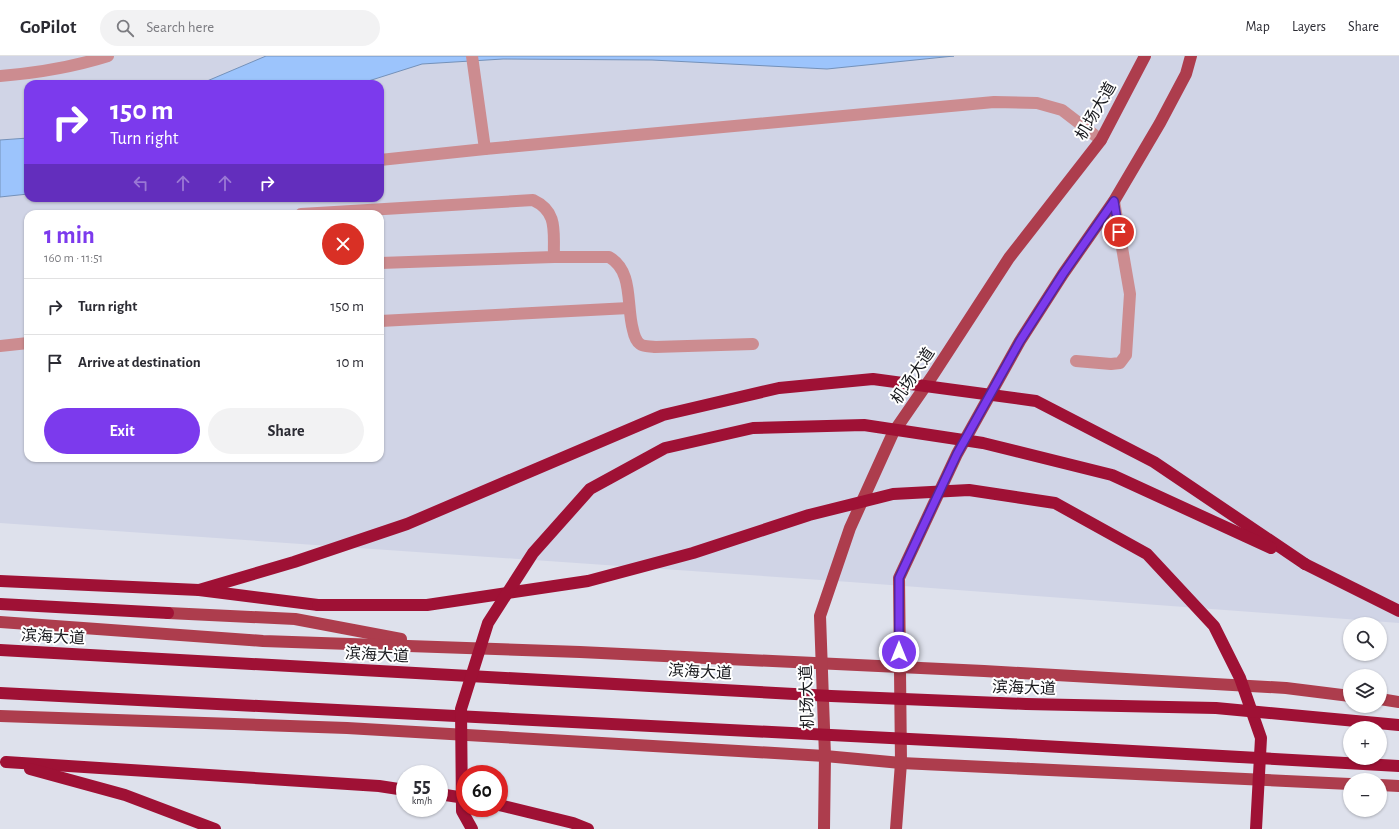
<!DOCTYPE html>
<meta charset="utf-8">
<style>
:root{--surface:#fff;--page:#f2f2f3;--text:#2b2b33;--muted:#7c7c81;--line:#e1e1e2;--accent:#7c3aed}
body{margin:0;font-family:"Alegreya Sans","Noto Sans SC",sans-serif;background:var(--page);color:var(--text);height:100vh;display:flex;flex-direction:column;font-size:15px;white-space:nowrap}
*{box-sizing:border-box;margin:0}
p{font-size:13px;color:var(--muted)}
.icon{flex:none;width:22px;height:22px;fill:none;stroke:currentColor;stroke-width:2;stroke-linecap:round;stroke-linejoin:round}
.map{position:relative;flex:1;overflow:hidden}
.details{position:absolute;left:24px;top:154px;width:360px;height:252px;display:flex;flex-direction:column;background:var(--surface);border-radius:12px;box-shadow:0 1px 3px #0004}
.details>*{flex:none}
.banner{position:absolute;left:24px;top:24px;width:360px;height:122px;border-radius:12px;box-shadow:0 1px 3px #0004;background:#7c3aed;color:#fff;overflow:hidden}
.controls{position:absolute;left:1343px;top:561px;display:grid;gap:8px}
.controls a{display:grid;place-items:center;width:44px;height:44px;border-radius:50%;background:var(--surface);box-shadow:0 1px 3px #0004;font-size:20px}
.speed{position:absolute;left:396px;top:709px;display:flex;gap:8px;font-size:20px;font-weight:700;text-align:center}
.speed>*{display:grid;place-content:center;width:52px;height:52px;border-radius:50%;background:var(--surface);box-shadow:0 1px 3px #0004;line-height:1}
.speed small{font-size:10px;font-weight:400}
.speed .limit{border:6px solid #d22;background:#fff;color:#111}
.pin{position:absolute;display:grid;place-items:center;width:34px;height:34px;color:#fff;margin:-17px;border:2px solid #fff;border-radius:50%;box-shadow:0 1px 4px #0007}
.me{position:absolute;width:44px;margin:-22px;rotate:0deg;stroke-linejoin:round;filter:drop-shadow(0 0 3px #0008)}
.turn{display:flex;align-items:center;gap:14px;height:84px;padding:0 20px;font-size:18px}
.turn .icon{width:52px;height:52px;stroke-width:2.5}
.turn b{display:block;font-size:28px;line-height:34px}
.lanes{display:flex;align-items:center;height:38px;padding:0 20px;background:#0003;justify-content:center;gap:20px;direction:ltr}
.lanes .off{opacity:.35}
.round{display:grid;place-items:center;flex:none;width:42px;height:42px;border-radius:21px;background:var(--page)}
.summary{display:flex;align-items:center;justify-content:space-between;height:68px;padding:0 20px}
h1{font-size:24px;font-weight:700;line-height:30px;color:var(--accent)}
.primary-button{display:flex;gap:8px;margin-top:auto;padding:8px 20px}
.primary-button a{flex:1;height:46px;border-radius:24px;background:var(--accent);color:#fff;font-size:16px;font-weight:700;line-height:46px;text-align:center}
.primary-button a+a{background:var(--page);color:var(--text)}
ul{padding:0;list-style:none}
li{display:flex;align-items:center;gap:12px;height:56px;padding:0 20px;border-top:1px solid var(--line)}
li div{flex:1}
li b{display:block;font-size:15px}
li em{font-style:normal}
header{display:flex;align-items:center;gap:24px;box-sizing:border-box;height:56px;padding:0 20px;background:var(--surface);border-bottom:1px solid var(--line)}
header strong{font-size:19px}
nav{display:flex;gap:22px;margin-inline-start:auto;font-size:14px}
.search{width:280px;height:36px;background:var(--page);display:flex;align-items:center;gap:10px;box-sizing:border-box;padding:0 14px;border-radius:22px;color:var(--muted);font-size:15px}
.map>svg:first-child{display:block}
.built{fill:#d0d4e6;fill-rule:evenodd}
.water{fill:#9cc4fc;stroke:#7491b9}
.lines{fill:none;stroke-linecap:round;stroke-linejoin:round}
.minor{stroke:#cc8c90;stroke-width:12}
.major{stroke:#ad3d4d;stroke-width:12}
.highway{stroke:#9f1135;stroke-width:12}
.highway-bridge{stroke:#9f1135;stroke-width:12}
.route-casing{stroke:#51269a;stroke-width:10}
.route{stroke:#7c3aed;stroke-width:7}
.labels{text-anchor:middle;dominant-baseline:central;stroke-width:4;stroke-linejoin:round;paint-order:stroke}
.street-label{font-size:16px;fill:#18191d;stroke:#fff}
</style>
<header>
<strong>GoPilot</strong>
<div class="search"><svg class="icon" aria-label="search" viewBox="0 0 24 24"><circle cx="10" cy="10" r="6"/><path d="M15 15l6 6"/></svg>Search here</div>
<nav><a>Map</a><a>Layers</a><a>Share</a></nav>
</header>
<div class="map">
<svg width="1399" height="773" viewBox="0 0 1399 773">
<rect width="100%" height="100%" fill="#dee1ec"/>
<path class="built" d="M0,0h1399v567l-549,-41 -850,-59zM28,28h352v114h-352zM28,158h352v244h-352z"/>
<g class="water">
<polygon points="266,0 954,0 827,13 652,4 503,3 422,8 359,28 200,28"/>
<polygon points="28,82 28,138 0,141 0,84"/>
</g>
<g class="lines">
<g class="minor">
<path d="M0,20c37,-3 73,-9 108,-20"/>
<polyline points="485,93 994,46 1037,47 1062,54 1101,84"/>
<polyline points="380,104 485,93 472,0"/>
<path d="M301,158l232,-14c26,12 20,33 21,57l-174,6"/>
<path d="M554,201h55c25,14 17,49 24,73 1,5 3,11 7,14 4,3 10,2 15,3l98,-3"/>
<polyline points="380,265 629,252"/>
<polyline points="0,290 28,287"/>
<polyline points="1076,305 1111,308 1120,307 1126,299 1130,238 1114,145"/>
</g>
<g class="major">
<polyline points="168,557 295,563 401,583"/>
<polyline points="0,566 263,585 580,596 984,615 1286,632 1350,640"/>
<polyline points="1380,643 1399,646"/>
<polyline points="0,660 347,672 825,700 901,707 1350,728"/>
<polyline points="1380,729 1399,730"/>
<polyline points="824,773 825,700 820,560 850,472 893,377 931,322 1009,202 1101,84 1145,0"/>
<polyline points="896,773 901,707 899,522 957,398 1020,285 1063,218 1114,145 1160,67 1186,18 1191,0"/>
</g>
<g class="highway">
<polyline points="1305,508 1399,555"/>
<polyline points="0,525 199,534 318,549"/>
<polyline points="0,548 168,557"/>
<polyline points="6,706 379,730 405,734"/>
<polyline points="30,713 125,739 215,773"/>
<polyline points="499,749 573,767 588,773"/>
</g>
<g class="highway-bridge">
<polyline points="199,534 294,506 407,468 663,359 779,332 873,323 1036,345 1154,406 1305,508"/>
<polyline points="318,549 427,549 588,525 693,497 809,459 893,438 969,434 1055,447 1147,498 1214,570 1240,622 1261,682 1256,773"/>
<polyline points="0,594 831,640 1026,648 1216,652 1399,669"/>
<polyline points="0,637 1008,688 1399,710"/>
<polyline points="439,738 465,742"/>
<polyline points="472,773 462,755 461,653 488,567 533,497 590,433 665,392 753,372 864,369 983,387 1112,419 1271,492"/>
</g>
</g>
<g class="lines">
<g class="route-casing">
<polyline id="route" points="899,596 899,522 957,398 1020,285 1063,218 1114,145 1119,176"/>
</g>
<use href="#route" class="route"/>
</g>
<g class="labels">
<g class="street-label">
<text transform="translate(1096 55) rotate(-60)">机场大道</text>
<text transform="translate(913 320) rotate(-56)">机场大道</text>
<text transform="translate(53 581) rotate(3)">滨海大道</text>
<text transform="translate(377 599) rotate(3)">滨海大道</text>
<text transform="translate(700 616) rotate(3)">滨海大道</text>
<text transform="translate(1024 632) rotate(2)">滨海大道</text>
<text transform="translate(807 641) rotate(-92)">机场大道</text>
</g>
</g>
</svg>
<div class="controls">
<a><svg class="icon" aria-label="search" viewBox="0 0 24 24"><circle cx="10" cy="10" r="6"/><path d="M15 15l6 6"/></svg></a>
<a><svg class="icon" aria-label="layers" viewBox="0 0 24 24"><path d="M12 4l9 5-9 5-9-5zM3 14l9 5 9-5"/></svg></a>
<a>+</a>
<a>−</a>
</div>
<div class="speed"><div>55<small>km/h</small></div><div class="limit">60</div></div>
<div class="pin" style="left:1119px;top:176px;background:#d93025"><svg class="icon" aria-label="arrive" viewBox="0 0 24 24"><path d="M6 21V4h12l-3 4 3 4H6"/></svg></div>
<svg class="me" style="left:899px;top:596px" viewBox="-20 -20 40 40"><circle r="17" fill="#7c3aed" stroke="#fff" stroke-width="3"/><path d="M0-11L8 9 0 5-8 9z" fill="#fff"/></svg>
<div class="banner">
<div class="turn"><svg class="icon" aria-label="right" viewBox="0 0 24 24"><path d="M7 20v-9h11M14 6l5 5-5 5"/></svg><div><b>150 m</b>Turn right</div></div>
<div class="lanes"><svg class="icon off" aria-label="left" viewBox="0 0 24 24"><path d="M17 20v-9H6M10 6l-5 5 5 5"/></svg><svg class="icon off" aria-label="ahead" viewBox="0 0 24 24"><path d="M12 20V5M6 11l6-6 6 6"/></svg><svg class="icon off" aria-label="ahead" viewBox="0 0 24 24"><path d="M12 20V5M6 11l6-6 6 6"/></svg><svg class="icon" aria-label="right" viewBox="0 0 24 24"><path d="M7 20v-9h11M14 6l5 5-5 5"/></svg></div>
</div>
<section class="details">
<div class="summary"><div><h1>1 min</h1><p>160 m · 11:51</p></div><a class="round" style="background:#d93025;color:#fff"><svg class="icon" aria-label="close" viewBox="0 0 24 24"><path d="M6 6l12 12M18 6L6 18"/></svg></a></div>
<ul>
<li><svg class="icon" aria-label="right" viewBox="0 0 24 24"><path d="M7 20v-9h11M14 6l5 5-5 5"/></svg><div><b>Turn right</b></div><em>150 m</em></li>
<li><svg class="icon" aria-label="arrive" viewBox="0 0 24 24"><path d="M6 21V4h12l-3 4 3 4H6"/></svg><div><b>Arrive at destination</b></div><em>10 m</em></li>
</ul>
<div class="primary-button"><a>Exit</a><a>Share</a></div>
</section>
</div>
